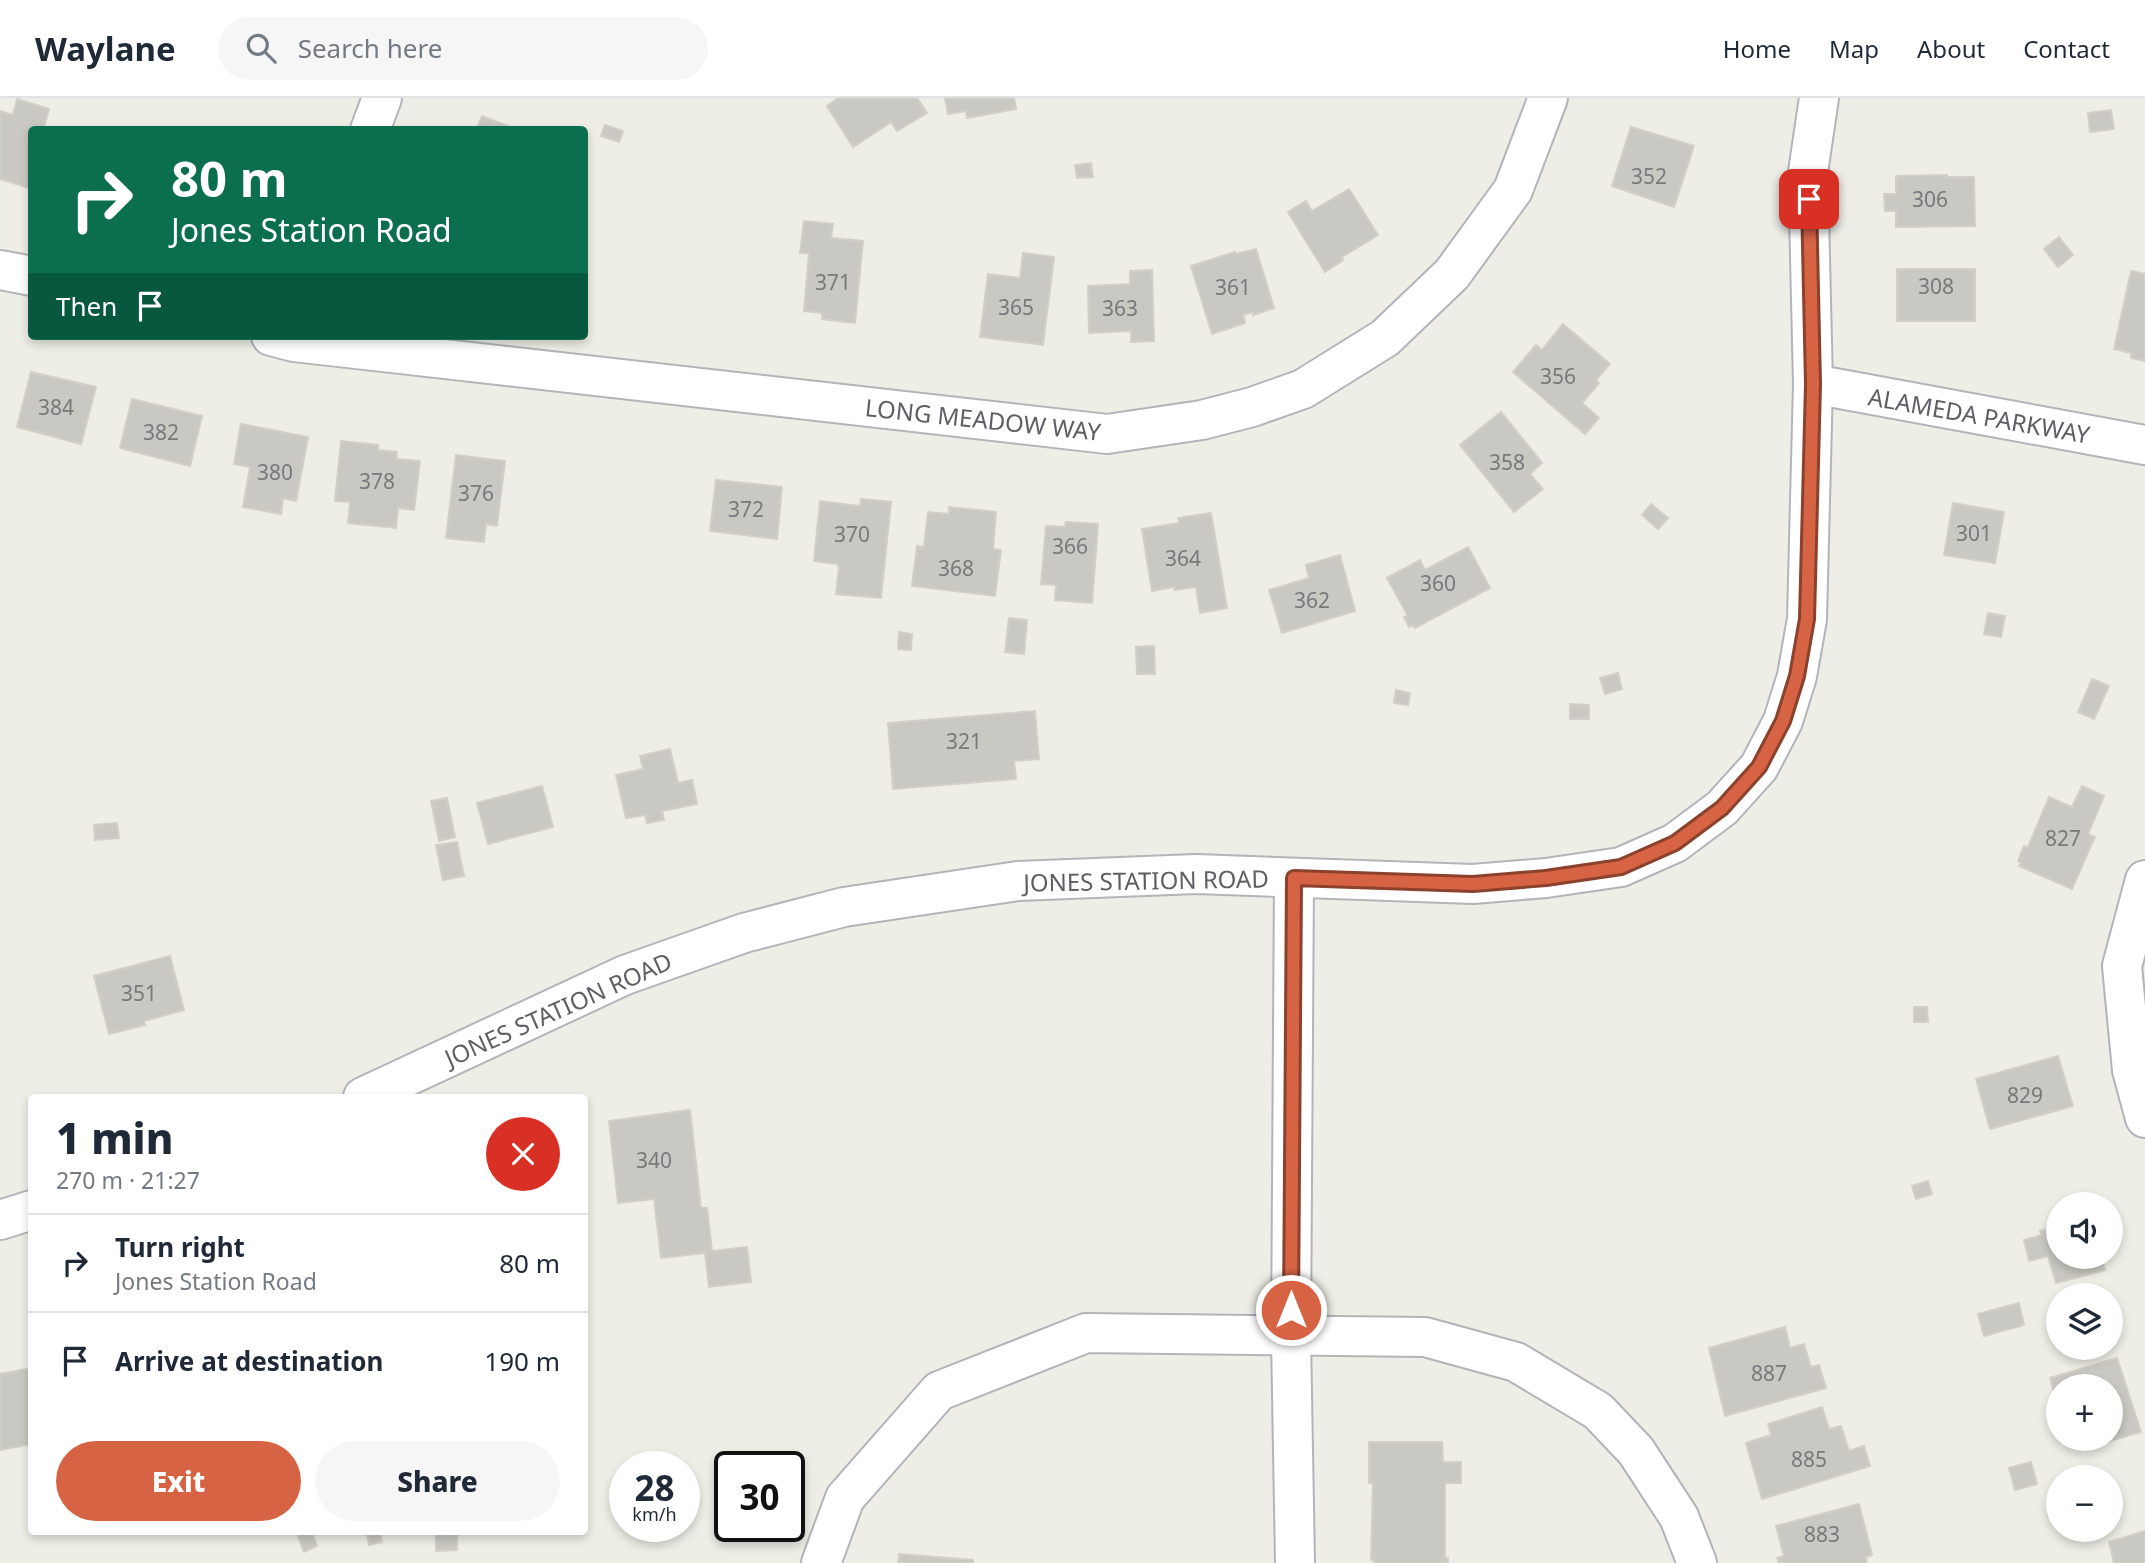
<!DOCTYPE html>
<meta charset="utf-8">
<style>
:root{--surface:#fff;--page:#f6f6f7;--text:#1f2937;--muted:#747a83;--line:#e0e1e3;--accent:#d66444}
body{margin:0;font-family:"Noto Sans",sans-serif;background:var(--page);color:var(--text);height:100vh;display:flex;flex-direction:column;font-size:26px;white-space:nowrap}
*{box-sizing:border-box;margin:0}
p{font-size:23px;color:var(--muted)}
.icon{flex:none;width:38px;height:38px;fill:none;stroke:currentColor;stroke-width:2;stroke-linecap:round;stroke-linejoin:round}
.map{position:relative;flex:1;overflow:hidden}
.details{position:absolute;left:28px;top:996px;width:560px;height:441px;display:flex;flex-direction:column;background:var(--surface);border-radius:7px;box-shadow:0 4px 10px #0003}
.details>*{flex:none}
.hud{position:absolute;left:28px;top:28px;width:560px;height:214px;border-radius:7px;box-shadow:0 4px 10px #0003;background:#0b6e4f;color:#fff;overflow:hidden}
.buttons{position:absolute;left:2046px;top:1094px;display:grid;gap:14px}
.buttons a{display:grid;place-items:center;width:77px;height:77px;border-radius:50%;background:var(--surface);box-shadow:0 4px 10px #0003;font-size:35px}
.speed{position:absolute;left:609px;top:1353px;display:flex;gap:14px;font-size:35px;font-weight:700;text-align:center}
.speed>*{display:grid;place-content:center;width:91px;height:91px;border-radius:50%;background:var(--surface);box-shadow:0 4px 10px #0003;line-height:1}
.speed small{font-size:18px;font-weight:400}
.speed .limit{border:4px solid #111;border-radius:10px;background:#fff;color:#111}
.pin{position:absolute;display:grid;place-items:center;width:60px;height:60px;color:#fff;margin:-30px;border-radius:14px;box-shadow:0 4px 10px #0006}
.me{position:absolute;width:77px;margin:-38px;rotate:0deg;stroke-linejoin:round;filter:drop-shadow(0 0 5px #0008)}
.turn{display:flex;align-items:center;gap:24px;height:147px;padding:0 28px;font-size:32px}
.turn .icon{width:91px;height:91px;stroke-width:2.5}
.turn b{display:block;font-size:49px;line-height:60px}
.then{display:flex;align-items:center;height:66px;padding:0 28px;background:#0003;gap:14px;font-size:26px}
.round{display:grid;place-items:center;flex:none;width:74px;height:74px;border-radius:37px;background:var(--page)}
.headline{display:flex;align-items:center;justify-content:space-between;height:119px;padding:0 28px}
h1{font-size:42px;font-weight:800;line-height:52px}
.action{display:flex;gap:14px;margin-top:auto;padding:14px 28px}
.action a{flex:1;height:80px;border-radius:42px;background:var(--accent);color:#fff;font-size:28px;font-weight:800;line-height:80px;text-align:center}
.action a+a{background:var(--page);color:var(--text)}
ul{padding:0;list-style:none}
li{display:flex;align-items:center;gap:21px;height:98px;padding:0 28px;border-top:2px solid var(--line)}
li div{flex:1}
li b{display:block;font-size:26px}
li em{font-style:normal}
header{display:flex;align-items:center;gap:42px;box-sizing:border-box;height:98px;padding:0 35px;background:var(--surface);border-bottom:2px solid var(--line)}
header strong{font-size:33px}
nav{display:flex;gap:38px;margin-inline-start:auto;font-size:24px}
.search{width:490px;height:63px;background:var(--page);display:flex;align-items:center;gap:18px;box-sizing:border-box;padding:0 24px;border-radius:38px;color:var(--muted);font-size:26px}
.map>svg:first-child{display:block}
.building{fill:#c9c8c2;stroke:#d2d0c5;stroke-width:2}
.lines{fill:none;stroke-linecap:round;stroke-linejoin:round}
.minor-casing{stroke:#b3b4b9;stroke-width:42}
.minor{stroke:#fff;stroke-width:38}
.route-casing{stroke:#8b412c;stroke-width:18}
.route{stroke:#d66444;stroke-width:12}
.labels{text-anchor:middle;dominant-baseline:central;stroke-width:5;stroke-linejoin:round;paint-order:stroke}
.number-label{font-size:21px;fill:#78797c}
.street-label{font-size:24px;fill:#5d5f64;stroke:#fff}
</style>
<header>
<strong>Waylane</strong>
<div class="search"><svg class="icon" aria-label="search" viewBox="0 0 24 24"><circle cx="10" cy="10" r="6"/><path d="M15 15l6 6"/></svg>Search here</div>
<nav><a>Home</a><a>Map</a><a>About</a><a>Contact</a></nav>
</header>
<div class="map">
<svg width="2145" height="1465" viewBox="0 0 2145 1465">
<rect width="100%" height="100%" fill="#eeede6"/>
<g class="building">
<polygon points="838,0 917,0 927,15 897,33 891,24 853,49 827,8"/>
<polygon points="945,0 1014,0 1016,11 967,20 966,13 948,16"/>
<polygon points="17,1 49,11 43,32 32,32 32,91 0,81 0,13 13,17"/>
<polygon points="2111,12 2114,31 2090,34 2088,15"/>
<polygon points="482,18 518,32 476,32"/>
<polygon points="605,27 623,33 619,44 601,38"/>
<polygon points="1631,29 1694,48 1674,109 1612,88"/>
<polygon points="1091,65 1093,79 1077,80 1075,67"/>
<polygon points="1947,77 1947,79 1974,79 1975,128 1896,129 1896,113 1885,113 1884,96 1896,96 1896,78"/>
<polygon points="1349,91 1378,137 1342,159 1343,162 1325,174 1288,114 1306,103 1312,113"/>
<polygon points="804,123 833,126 831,140 863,143 855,225 822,221 822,215 804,213 809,155 800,155"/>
<polygon points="2059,139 2073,157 2058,169 2044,151"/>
<polygon points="1256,151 1274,210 1253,217 1253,214 1243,217 1245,225 1212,236 1191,168 1235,154 1236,156"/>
<polygon points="1023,155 1054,159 1043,247 980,239 988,176 1020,180"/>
<rect x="1897" y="171" width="78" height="52"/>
<polygon points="1152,172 1154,243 1131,244 1131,233 1089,235 1088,188 1130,186 1130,173"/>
<polygon points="2131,173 2145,176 2145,263 2131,260 2131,255 2114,251"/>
<polygon points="1563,226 1610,266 1596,282 1599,285 1582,305 1599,320 1585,336 1513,274 1536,247 1542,252"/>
<polygon points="31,274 96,289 81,346 17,329"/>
<polygon points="132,301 202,318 190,368 120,350"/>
<polygon points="1501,314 1542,365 1530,376 1543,391 1514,414 1460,347"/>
<polygon points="241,326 308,339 296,403 283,400 281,416 243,409 250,369 234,366"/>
<polygon points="341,343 378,347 378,352 397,354 396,361 420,363 414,412 398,410 396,430 348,425 350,404 335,403"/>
<polygon points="456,357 505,363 497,428 486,426 484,444 446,440"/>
<polygon points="716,382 782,389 777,441 710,433"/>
<polygon points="861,401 891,404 881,500 836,496 839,469 837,466 814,463 820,403 860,408"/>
<polygon points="1953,405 2004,414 1995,465 1944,457"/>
<polygon points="1651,406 1668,420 1658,431 1642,417"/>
<polygon points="949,409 996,414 993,451 1001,452 995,498 912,488 917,448 924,449 928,414 949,416"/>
<polygon points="1211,415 1227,510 1200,515 1196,489 1175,492 1174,489 1152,493 1142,431 1179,425 1178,420"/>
<polygon points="1066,424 1098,426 1092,505 1055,502 1056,487 1041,486 1046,428 1065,429"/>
<polygon points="1468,449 1490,490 1415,530 1413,527 1409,529 1404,519 1408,518 1387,480 1420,462 1425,472"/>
<polygon points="1340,457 1355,513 1282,535 1269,492 1309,480 1306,467"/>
<polygon points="1988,515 2005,518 2001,539 1984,536"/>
<polygon points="1009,520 1027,522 1024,556 1005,554"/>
<polygon points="899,534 912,536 911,552 898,551"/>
<polygon points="1154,548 1155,576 1137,576 1136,549"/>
<polygon points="1618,575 1622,591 1605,596 1600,580"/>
<polygon points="2092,581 2109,588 2094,621 2078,614"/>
<polygon points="1396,592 1410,595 1408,607 1394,605"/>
<polygon points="1570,606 1589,607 1589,621 1570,621"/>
<polygon points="1035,613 1039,661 1014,663 1016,681 893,691 888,625"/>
<polygon points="670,651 678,685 692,682 697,706 662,713 664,722 647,725 645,717 626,720 616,677 643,671 640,658"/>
<polygon points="542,688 553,729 488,746 477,705"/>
<polygon points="2082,688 2104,698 2088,736 2095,739 2094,741 2072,791 2019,768 2021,765 2018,763 2024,748 2028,749 2049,699 2072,709"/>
<polygon points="447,700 455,739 439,743 431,703"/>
<polygon points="117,725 119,740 95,742 94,727"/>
<polygon points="457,744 464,778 443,782 436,747"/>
<polygon points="170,858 184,912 144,923 145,927 109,936 94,878"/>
<polygon points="1914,909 1927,909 1928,924 1914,924"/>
<polygon points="2058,958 2073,1008 1990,1031 1976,981"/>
<polygon points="690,1012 701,1110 707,1110 712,1153 747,1149 751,1184 709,1189 705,1155 661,1160 654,1101 618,1105 609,1023"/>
<polygon points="1928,1083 1932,1096 1916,1101 1912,1088"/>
<polygon points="2100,1099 2102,1106 2074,1106"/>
<polygon points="2058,1129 2058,1158 2101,1158 2105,1172 2056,1185 2048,1158 2029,1163 2024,1142 2042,1137 2040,1133"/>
<polygon points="2019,1205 2024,1227 1984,1238 1978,1216"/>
<polygon points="1785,1229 1790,1250 1804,1246 1811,1269 1819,1267 1826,1290 1725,1318 1709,1250"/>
<polygon points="2117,1260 2141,1334 2091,1348 2089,1340 2110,1340 2110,1288 2058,1288 2057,1306 2050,1280"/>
<polygon points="32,1270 32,1346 0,1352 0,1276"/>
<polygon points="1822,1309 1829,1331 1841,1328 1849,1353 1864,1348 1870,1368 1762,1401 1746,1345 1771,1337 1768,1326"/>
<polygon points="1369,1344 1442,1344 1443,1364 1461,1364 1461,1385 1445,1385 1445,1460 1448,1460 1448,1465 1374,1465 1374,1461 1371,1462 1373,1385 1369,1385"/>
<polygon points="2031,1364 2037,1386 2015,1392 2009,1370"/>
<polygon points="1859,1406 1872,1457 1866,1459 1867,1465 1779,1465 1777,1460 1784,1458 1776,1428"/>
<polygon points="302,1433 311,1433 317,1448 304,1454 297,1435"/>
<polygon points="380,1433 382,1444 369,1447 367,1435"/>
<polygon points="2145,1433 2145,1465 2114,1465 2109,1444"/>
<polygon points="457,1436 457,1452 436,1453 436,1437"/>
<polygon points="899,1456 973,1462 973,1465 898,1465"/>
</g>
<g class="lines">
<g class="minor-casing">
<g id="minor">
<polyline points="370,32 382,0"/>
<polyline points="0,172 32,178"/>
<polyline points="271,238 294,244 1107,336 1202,322 1252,309 1303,291 1385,240 1452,176 1513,92 1548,0"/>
<polyline points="1813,286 2145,347"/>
<polyline points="1294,780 1291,1239 1295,1465"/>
<polyline points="2145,782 2122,868 2132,972 2145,1020"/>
<polyline points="363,999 625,877 744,835 844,809 1018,783 1196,776 1473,786 1546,780 1621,769 1675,745 1722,710 1759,669 1783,623 1797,578 1807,521 1813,286 1808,74 1819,0"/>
<polyline points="0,1122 32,1112"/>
<polyline points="821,1465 845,1400 939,1293 1086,1235 1425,1239 1516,1264 1598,1313 1636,1353 1679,1419 1697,1465"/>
</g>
</g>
<use href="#minor" class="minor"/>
</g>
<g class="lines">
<g class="route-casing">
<polyline id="route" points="1291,1212 1294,780 1473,786 1546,780 1621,769 1675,745 1722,710 1759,669 1783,623 1797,578 1807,521 1813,286 1809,101"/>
</g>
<use href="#route" class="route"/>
</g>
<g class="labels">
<g class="number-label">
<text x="1649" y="78">352</text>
<text x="1930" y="101">306</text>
<text x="833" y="184">371</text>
<text x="1936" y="188">308</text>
<text x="1233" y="189">361</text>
<text x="1016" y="209">365</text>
<text x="1120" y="210">363</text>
<text x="1558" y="278">356</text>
<text x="56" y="309">384</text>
<text x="161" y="334">382</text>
<text x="1507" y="364">358</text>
<text x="275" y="374">380</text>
<text x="377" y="383">378</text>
<text x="476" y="395">376</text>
<text x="746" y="411">372</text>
<text x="1974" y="435">301</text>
<text x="852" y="436">370</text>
<text x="1070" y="448">366</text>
<text x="1183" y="460">364</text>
<text x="956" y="470">368</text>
<text x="1438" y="485">360</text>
<text x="1312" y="502">362</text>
<text x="964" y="643">321</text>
<text x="2063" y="740">827</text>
<text x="139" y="895">351</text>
<text x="2025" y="997">829</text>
<text x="654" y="1062">340</text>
<text x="1769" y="1275">887</text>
<text x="1809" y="1361">885</text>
<text x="1822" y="1436">883</text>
</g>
<g class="street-label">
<text transform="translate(1979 317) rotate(10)">ALAMEDA PARKWAY</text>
<text transform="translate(983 321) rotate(6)">LONG MEADOW WAY</text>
<text transform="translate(1146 782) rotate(-1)">JONES STATION ROAD</text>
<text transform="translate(558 911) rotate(-24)">JONES STATION ROAD</text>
</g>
</g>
</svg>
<div class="buttons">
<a><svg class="icon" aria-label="sound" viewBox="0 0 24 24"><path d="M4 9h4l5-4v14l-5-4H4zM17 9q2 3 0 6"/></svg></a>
<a><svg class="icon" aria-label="layers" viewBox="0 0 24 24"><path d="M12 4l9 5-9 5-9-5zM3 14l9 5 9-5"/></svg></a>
<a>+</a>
<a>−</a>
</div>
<div class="speed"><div>28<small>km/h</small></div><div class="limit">30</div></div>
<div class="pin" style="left:1809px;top:101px;background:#d93025"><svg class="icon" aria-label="arrive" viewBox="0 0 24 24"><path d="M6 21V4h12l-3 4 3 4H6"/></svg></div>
<svg class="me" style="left:1291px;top:1212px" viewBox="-20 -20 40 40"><circle r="17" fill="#d66444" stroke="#fff" stroke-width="3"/><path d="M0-11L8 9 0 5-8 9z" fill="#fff"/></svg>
<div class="hud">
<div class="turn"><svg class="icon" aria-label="right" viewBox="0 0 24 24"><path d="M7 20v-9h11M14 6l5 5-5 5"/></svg><div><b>80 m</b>Jones Station Road</div></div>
<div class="then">Then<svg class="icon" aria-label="arrive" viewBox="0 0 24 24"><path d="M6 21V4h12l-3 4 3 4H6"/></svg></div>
</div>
<section class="details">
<div class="headline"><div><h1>1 min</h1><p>270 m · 21:27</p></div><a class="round" style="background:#d93025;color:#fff"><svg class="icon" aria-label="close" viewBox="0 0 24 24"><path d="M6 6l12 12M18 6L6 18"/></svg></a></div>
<ul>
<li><svg class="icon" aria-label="right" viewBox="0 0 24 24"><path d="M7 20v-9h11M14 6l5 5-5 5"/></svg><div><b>Turn right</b><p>Jones Station Road</p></div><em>80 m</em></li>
<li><svg class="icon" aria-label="arrive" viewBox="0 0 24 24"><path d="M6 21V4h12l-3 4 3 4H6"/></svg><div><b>Arrive at destination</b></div><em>190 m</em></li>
</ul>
<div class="action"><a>Exit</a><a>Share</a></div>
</section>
</div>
